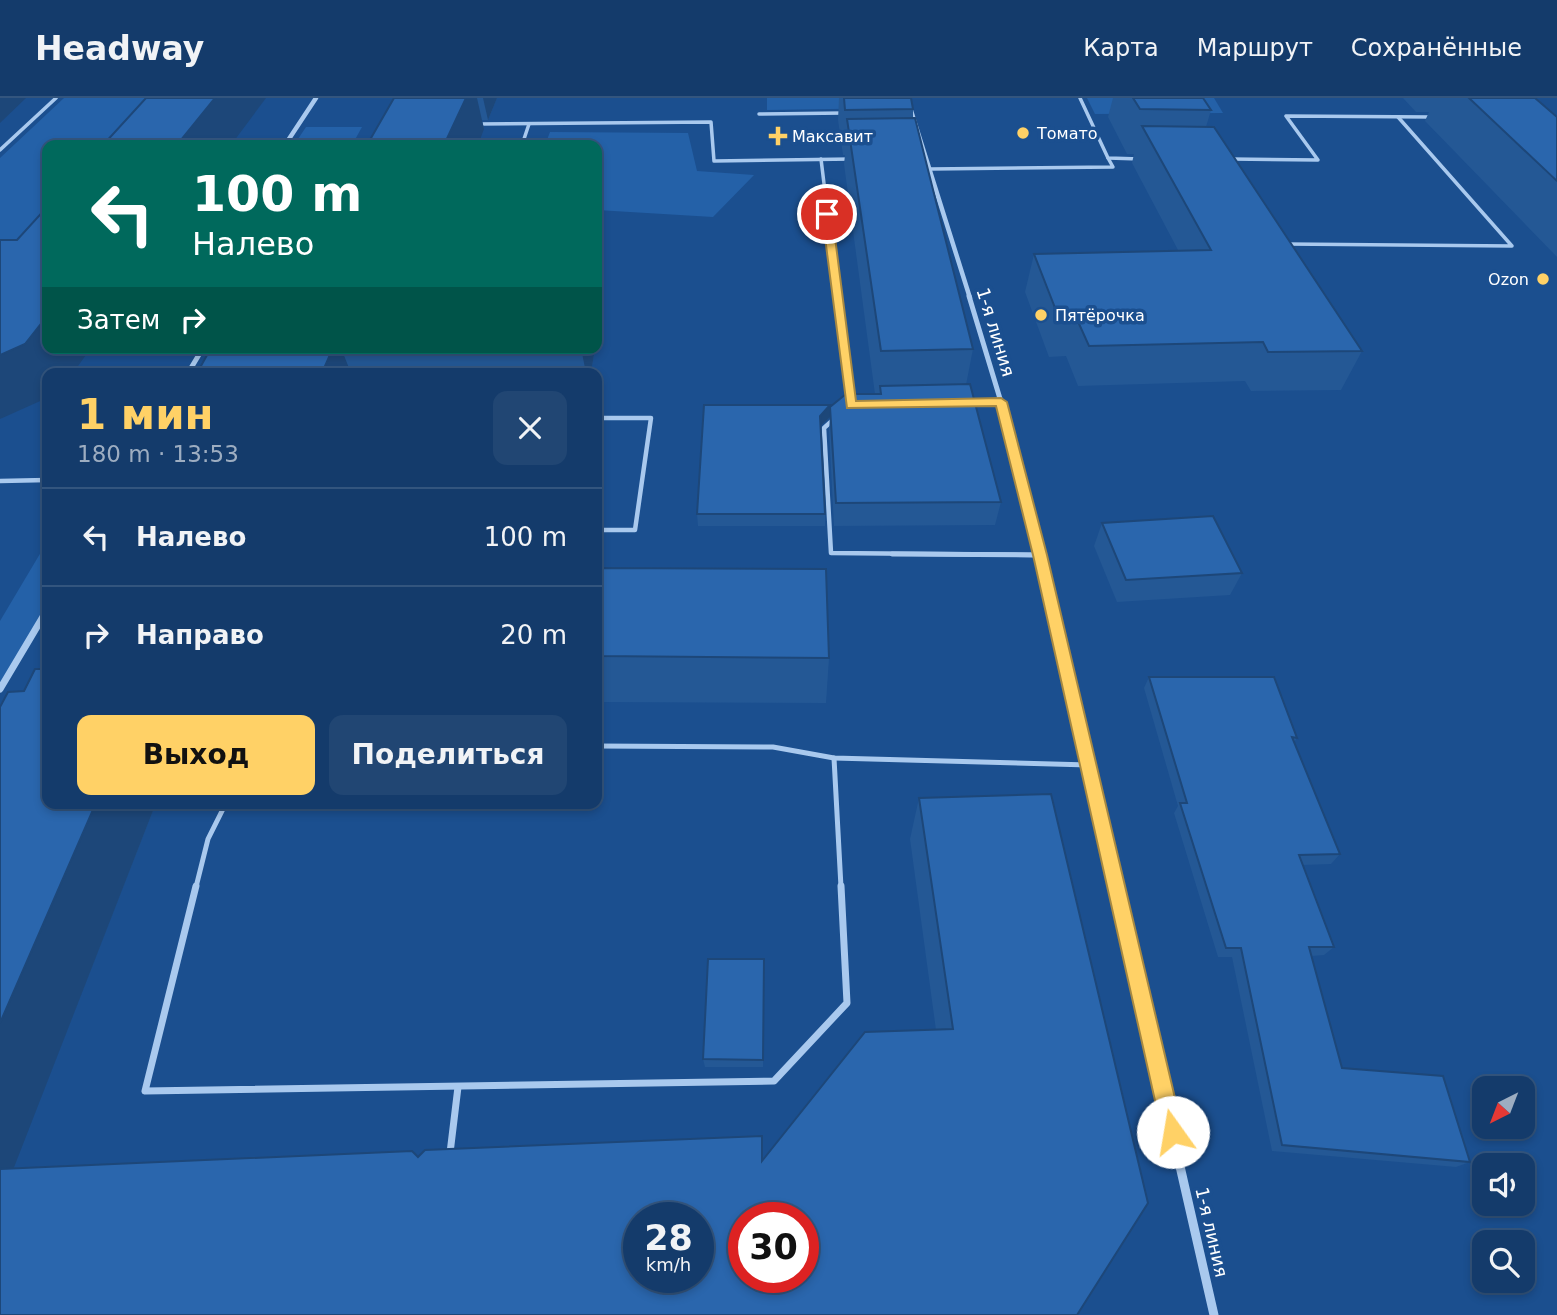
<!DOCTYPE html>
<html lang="ru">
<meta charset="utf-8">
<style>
:root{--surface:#143b6b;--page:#214673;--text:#f1f3f6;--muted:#9dadc1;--line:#33557e;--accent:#ffd166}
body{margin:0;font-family:"DejaVu Sans",sans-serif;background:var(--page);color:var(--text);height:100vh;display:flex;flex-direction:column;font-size:26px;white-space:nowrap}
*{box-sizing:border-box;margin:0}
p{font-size:23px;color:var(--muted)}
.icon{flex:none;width:38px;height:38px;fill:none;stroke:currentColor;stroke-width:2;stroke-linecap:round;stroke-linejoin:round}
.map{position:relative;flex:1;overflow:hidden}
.side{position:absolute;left:42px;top:270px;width:560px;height:441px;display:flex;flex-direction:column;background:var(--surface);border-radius:14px;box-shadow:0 4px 10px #0003,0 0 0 2px var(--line)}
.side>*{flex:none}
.guide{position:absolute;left:42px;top:42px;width:560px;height:214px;border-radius:14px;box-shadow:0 4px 10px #0003,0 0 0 2px var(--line);background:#00695c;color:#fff;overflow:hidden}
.needle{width:46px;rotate:222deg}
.controls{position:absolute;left:1472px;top:978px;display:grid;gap:14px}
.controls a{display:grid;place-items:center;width:63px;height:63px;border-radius:14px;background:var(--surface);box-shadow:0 4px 10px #0003,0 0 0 2px var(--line);font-size:35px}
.speed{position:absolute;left:623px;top:1104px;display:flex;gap:14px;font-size:35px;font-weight:700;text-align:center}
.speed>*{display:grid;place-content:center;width:91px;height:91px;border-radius:50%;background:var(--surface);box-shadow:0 4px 10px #0003,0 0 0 2px var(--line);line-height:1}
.speed small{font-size:18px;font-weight:400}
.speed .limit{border:10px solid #d22;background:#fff;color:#111}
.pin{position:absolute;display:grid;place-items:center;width:60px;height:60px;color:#fff;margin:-30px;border:4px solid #fff;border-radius:50%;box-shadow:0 2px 7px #0007}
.me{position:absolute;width:77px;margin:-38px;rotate:347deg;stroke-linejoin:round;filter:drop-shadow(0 0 5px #0008)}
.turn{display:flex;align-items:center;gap:24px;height:147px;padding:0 35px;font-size:32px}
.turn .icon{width:91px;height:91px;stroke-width:2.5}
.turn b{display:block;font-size:49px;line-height:60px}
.then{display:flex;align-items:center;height:66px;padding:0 35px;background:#0003;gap:14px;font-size:26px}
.round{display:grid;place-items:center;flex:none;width:74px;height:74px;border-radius:14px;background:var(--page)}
.head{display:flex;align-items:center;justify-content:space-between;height:119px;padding:0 35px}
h1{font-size:42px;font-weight:700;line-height:52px;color:var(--accent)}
.action{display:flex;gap:14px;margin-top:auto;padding:14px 35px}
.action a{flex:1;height:80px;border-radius:14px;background:var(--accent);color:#111;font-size:28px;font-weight:700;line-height:80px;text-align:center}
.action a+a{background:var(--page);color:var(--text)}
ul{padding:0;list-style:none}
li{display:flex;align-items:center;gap:21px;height:98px;padding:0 35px;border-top:2px solid var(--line)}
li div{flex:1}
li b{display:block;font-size:26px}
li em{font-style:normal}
header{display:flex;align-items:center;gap:42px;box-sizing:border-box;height:98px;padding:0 35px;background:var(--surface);border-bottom:2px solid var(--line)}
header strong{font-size:33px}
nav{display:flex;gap:38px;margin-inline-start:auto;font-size:24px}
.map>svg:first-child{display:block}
.green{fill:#2461a8}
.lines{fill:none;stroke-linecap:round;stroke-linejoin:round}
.lane-far3{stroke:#a9c9ee;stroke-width:3.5}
.lane-far2{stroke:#a9c9ee;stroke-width:4.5}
.lane-far1{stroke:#a9c9ee;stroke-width:5}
.lane{stroke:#a9c9ee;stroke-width:7}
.street-far3{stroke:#a9c9ee;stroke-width:4.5}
.street-far2{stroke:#a9c9ee;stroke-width:5}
.street-far1{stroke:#a9c9ee;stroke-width:7}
.street{stroke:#a9c9ee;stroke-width:9}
.wall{fill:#245895}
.shaded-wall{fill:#1d4779}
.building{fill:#2a66ad;stroke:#1d4779;stroke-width:2;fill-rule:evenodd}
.route{fill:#ffd166;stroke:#a68842;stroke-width:2}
.poi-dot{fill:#ffd166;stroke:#1b4f8f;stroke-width:2.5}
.labels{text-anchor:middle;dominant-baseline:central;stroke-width:7;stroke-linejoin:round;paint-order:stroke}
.far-poi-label{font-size:16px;fill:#fff;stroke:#1b4f8f;text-anchor:start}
.street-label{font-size:18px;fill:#fff;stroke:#1b4f8f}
</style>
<header>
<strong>Headway</strong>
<nav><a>Карта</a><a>Маршрут</a><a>Сохранённые</a></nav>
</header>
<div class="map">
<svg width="1557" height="1217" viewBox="0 0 1557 1217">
<rect width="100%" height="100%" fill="#1b4f8f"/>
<g class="green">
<polygon points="64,0 171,0 129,47 47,47 47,139 0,163 0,60"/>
<polygon points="767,0 893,0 895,10 767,12"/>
<polygon points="1087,0 1214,0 1223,15 1095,16"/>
<polygon points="306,29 362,29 352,47 294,47"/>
<polygon points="550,34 688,35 697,73 754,77 713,119 597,112 597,47 545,47"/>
<polygon points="47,444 47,512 0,591 0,523"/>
</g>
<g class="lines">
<g class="lane-far3">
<polyline points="1080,0 1108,60 1140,61"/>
<polyline points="759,16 844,15"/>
<polyline points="478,26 711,24 714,63 852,61"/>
<polyline points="522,47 529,26"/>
<polyline points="0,52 56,0"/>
<polyline points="821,61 838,200"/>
<polyline points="1230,61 1318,62 1286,18 1431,19"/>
<polyline points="931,71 1113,69 1108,60"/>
<polyline points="1286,146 1512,148 1398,19"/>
</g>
<g class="lane-far2">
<polyline points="838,198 850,300"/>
<polyline points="968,305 1001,304"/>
<polyline points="597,320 651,320 635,432 597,432"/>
<polyline points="834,321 824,330 831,455 1040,457"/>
<polyline points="0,383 47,382"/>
</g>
<g class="lane-far1">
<polyline points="892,456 1040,457"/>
<polyline points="597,648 773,649 834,660 1089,667"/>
<polyline points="834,660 841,789"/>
<polyline points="196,789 208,741 226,705"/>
</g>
<g class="lane">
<polyline points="196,788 145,993 774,983 847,905 841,788"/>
<polyline points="450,1055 458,989"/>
</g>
<g class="street-far3">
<polyline points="907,0 970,200"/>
<polyline points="285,47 316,0"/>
</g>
<g class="street-far2">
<polyline points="969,198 1001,304 1040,457"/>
<polyline points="188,275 203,250"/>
</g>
<g class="street-far1">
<polyline points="1040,456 1116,789"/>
<polyline points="0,591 47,512"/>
</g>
<polyline class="street" points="1116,788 1214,1217"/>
</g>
<g class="wall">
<polygon points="394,0 497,0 488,22 482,22 484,31"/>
<polygon points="839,0 911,0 913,11 913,20 973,251 966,287 1001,404 995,427 834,428 829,332 830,319 820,329 825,416 825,428 698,428 697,416 830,309 875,296 844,66 845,57 843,57 838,22"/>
<polygon points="1113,0 1203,0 1211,12 1206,29 1362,253 1341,292 1251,293 1245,283 1078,288 1066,258 1049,259 1025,194 1034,156 1178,152 1132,65 1134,56 1127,56 1108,19"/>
<polygon points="1403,0 1535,0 1557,19 1557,159 1425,23 1429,14 1416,14"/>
<polygon points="211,250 595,250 591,275 197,275"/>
<polygon points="1102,425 1242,475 1230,497 1117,504 1094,448"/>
<polygon points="597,470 829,560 826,605 597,604"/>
<polygon points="1149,579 1297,640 1294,644 1340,756 1331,766 1303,767 1334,849 1324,857 1312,858 1342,970 1470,1064 1456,1069 1272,1053 1232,859 1218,859 1174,715 1178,708 1144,590"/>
<polygon points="8,594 47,705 156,705 13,1070 412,1053 419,1059 763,1061 936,932 910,741 919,700 1148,1105 0,1217"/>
<polygon points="764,861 763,969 705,969 703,961"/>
</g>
<g class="shaded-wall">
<polygon points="0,0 26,0 0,25"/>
<polygon points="215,0 266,0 231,47 177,47"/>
<polygon points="466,0 477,0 484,31 478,47 444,47"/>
<polygon points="483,0 497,0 488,22"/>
<polygon points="47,218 47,250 91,250 73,275 47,275 47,300 0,321 0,257"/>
<polygon points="333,250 341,250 351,275 322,275"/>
<polygon points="581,250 595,250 591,275 586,275"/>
<polygon points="830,307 830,319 819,330 820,318"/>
<polygon points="96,705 156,705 4,1095 0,1094 0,925"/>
</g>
<g class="building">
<polygon points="146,0 215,0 177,47 103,47"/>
<polygon points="394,0 466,0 444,47 367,47"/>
<polygon points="844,0 911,0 913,11 845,12"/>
<polygon points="1133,0 1203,0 1211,12 1140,11"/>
<polygon points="1469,0 1535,0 1557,19 1557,83"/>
<polygon points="915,20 973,251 881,253 847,21"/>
<polygon points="1142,28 1214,29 1362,253 1268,254 1263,244 1089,248 1076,219 1059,220 1034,156 1211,152"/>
<polygon points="47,109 47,218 25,246 0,257 0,142 17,142"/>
<polygon points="211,250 333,250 322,275 197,275"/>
<polygon points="970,286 1001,404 836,405 830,309 846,296 881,296 880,288"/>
<polygon points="704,307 830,307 820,318 825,416 697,416"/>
<polygon points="1213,418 1242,475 1126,482 1102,425"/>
<polygon points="597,470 826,471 829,560 597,558"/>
<polygon points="35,571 47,571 47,705 96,705 0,925 0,609 8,594 24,593"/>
<polygon points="1149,579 1274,579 1297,640 1292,639 1340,756 1299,757 1334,849 1309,849 1342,970 1443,978 1470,1064 1282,1047 1241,850 1226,850 1180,705 1187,705"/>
<path d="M1051,696l97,409 -71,112h-1077v-146l412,-18 6,6 7,-7 337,-14v25l103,-129 88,-3 -34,-231zM639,1120h59v60h-59zM744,1120h59v60h-59z"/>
<polygon points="708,861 764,861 763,962 703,961"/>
</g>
<polygon class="route" points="827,113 832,116 856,303 1001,300 1007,304 1047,457 1183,1034 1180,1041 1173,1044 1165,1041 1162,1034 1033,457 996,308 847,310 822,116"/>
<g class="poi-dot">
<circle cx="1023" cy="35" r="7"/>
<path d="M774.5 27.5h7v7h7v7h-7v7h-7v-7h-7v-7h7z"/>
<circle cx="1543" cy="181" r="7"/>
<circle cx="1041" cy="217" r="7"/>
</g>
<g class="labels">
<g class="far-poi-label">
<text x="1037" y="35">Томато</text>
<text x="792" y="38">Максавит</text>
<text x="1529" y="181" text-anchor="end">Ozon</text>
<text x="1055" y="217">Пятёрочка</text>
</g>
<g class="street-label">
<text transform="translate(996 234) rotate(73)">1-я линия</text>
<text transform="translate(1212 1134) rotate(77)">1-я линия</text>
</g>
</g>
</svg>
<div class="controls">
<a><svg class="needle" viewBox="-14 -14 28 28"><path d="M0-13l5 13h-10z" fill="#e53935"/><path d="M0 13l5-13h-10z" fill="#9dadc1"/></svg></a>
<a><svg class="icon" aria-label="sound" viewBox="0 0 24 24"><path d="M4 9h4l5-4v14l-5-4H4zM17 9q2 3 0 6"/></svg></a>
<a><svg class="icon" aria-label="search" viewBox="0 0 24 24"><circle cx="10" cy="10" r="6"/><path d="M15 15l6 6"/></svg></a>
</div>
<div class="speed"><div>28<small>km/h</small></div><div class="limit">30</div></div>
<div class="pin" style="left:827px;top:116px;background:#d93025"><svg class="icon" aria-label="arrive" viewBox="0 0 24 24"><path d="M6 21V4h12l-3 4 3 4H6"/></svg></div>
<svg class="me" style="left:1173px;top:1034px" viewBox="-20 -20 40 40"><circle r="19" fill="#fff"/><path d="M0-13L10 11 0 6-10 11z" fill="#ffd166"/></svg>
<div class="guide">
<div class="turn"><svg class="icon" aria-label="left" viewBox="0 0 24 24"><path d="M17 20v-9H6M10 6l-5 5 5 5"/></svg><div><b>100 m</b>Налево</div></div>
<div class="then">Затем<svg class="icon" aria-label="right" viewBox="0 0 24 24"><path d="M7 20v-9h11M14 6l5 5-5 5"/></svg></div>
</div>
<section class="side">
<div class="head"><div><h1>1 мин</h1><p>180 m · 13:53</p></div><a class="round"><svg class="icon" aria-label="close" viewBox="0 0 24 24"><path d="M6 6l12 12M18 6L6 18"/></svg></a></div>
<ul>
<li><svg class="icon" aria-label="left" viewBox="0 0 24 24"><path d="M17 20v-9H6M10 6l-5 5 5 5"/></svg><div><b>Налево</b></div><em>100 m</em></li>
<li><svg class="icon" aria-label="right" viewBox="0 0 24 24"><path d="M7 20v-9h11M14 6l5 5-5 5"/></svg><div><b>Направо</b></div><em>20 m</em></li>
</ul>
<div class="action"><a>Выход</a><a>Поделиться</a></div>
</section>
</div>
